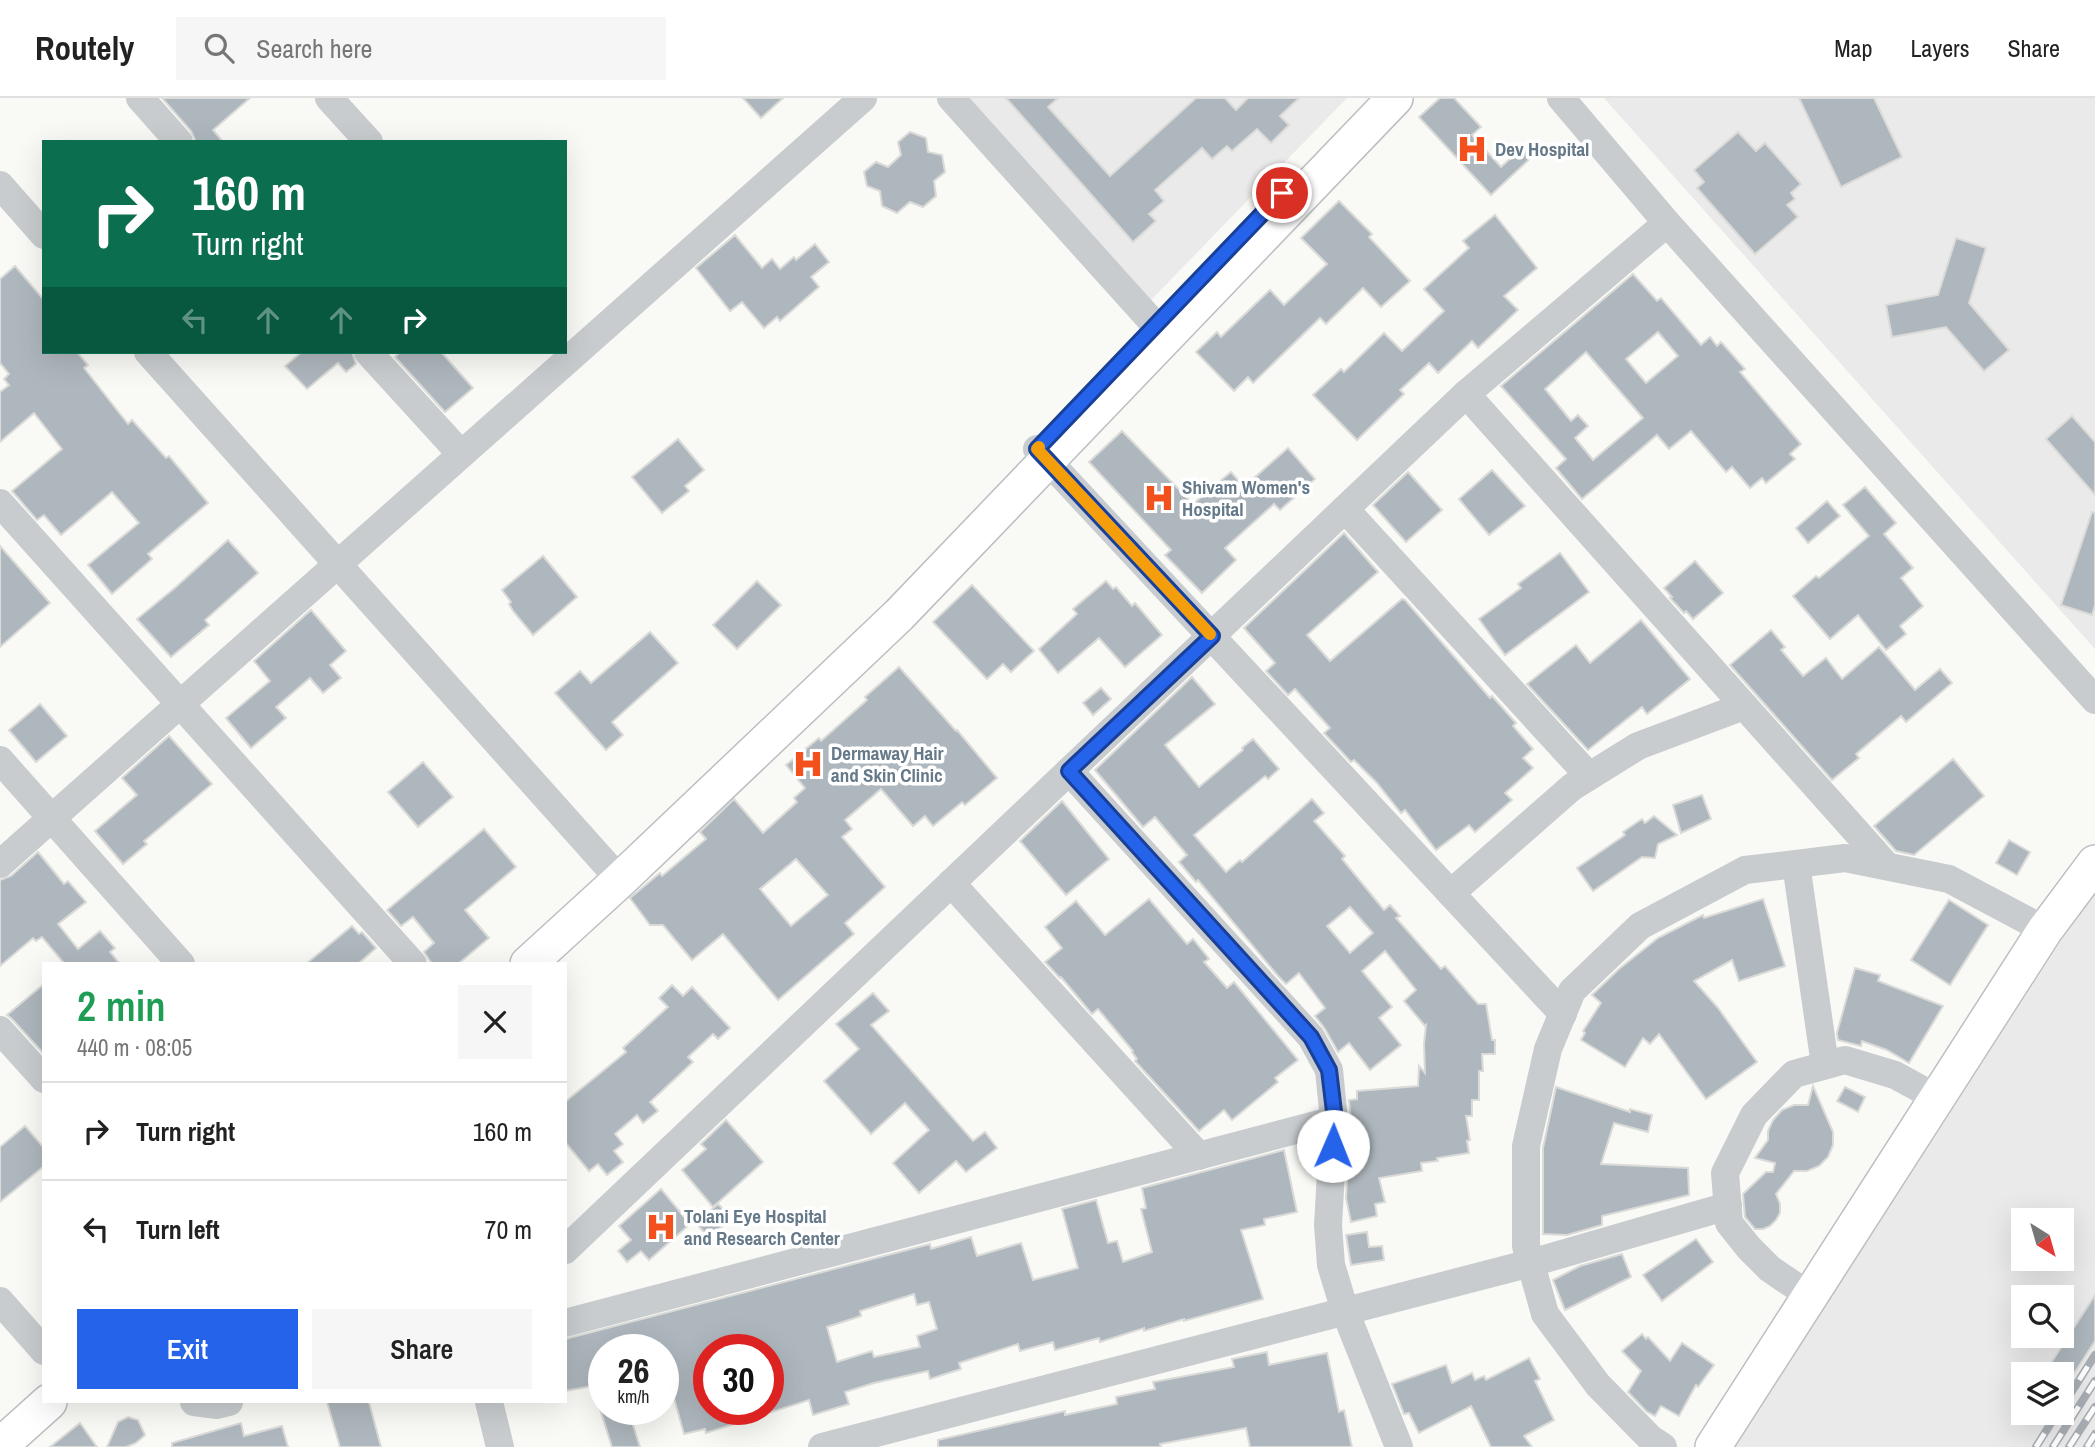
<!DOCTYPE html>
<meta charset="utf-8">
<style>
:root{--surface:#fff;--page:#f6f6f6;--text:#222;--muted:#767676;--line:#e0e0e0;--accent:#2563eb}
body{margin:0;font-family:"Archivo Narrow",sans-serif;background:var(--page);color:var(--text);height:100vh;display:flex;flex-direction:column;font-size:26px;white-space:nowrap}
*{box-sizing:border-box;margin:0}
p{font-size:23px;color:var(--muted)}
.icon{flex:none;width:38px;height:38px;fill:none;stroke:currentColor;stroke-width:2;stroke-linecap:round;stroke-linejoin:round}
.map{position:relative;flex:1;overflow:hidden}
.panel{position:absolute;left:42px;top:864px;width:525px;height:441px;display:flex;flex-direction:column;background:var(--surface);border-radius:0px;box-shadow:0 7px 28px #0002}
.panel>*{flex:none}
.guide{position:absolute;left:42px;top:42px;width:525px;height:214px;border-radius:0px;box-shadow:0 7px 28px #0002;background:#0b6e4f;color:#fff;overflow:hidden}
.needle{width:46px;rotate:143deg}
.fabs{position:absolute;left:2011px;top:1110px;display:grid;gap:14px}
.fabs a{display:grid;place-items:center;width:63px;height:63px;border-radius:0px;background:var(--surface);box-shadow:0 7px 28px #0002;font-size:35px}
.speed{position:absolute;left:588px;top:1236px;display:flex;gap:14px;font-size:35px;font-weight:700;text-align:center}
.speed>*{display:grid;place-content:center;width:91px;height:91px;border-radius:50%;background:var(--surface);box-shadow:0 7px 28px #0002;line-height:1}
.speed small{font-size:18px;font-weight:400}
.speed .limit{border:10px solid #d22;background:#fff;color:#111}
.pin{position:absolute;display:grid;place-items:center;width:60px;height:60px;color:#fff;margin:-30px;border:4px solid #fff;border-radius:50%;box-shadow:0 2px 7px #0007}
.me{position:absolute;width:77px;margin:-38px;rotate:1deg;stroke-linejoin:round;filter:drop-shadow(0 0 5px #0008)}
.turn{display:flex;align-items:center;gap:24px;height:147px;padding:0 35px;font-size:32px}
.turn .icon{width:91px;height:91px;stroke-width:2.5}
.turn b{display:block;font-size:49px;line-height:60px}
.lanes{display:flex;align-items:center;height:66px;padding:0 35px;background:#0003;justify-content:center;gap:35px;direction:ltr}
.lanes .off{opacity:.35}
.round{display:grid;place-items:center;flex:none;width:74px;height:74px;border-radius:0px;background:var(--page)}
.head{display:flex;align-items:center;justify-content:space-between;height:119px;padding:0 35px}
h1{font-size:42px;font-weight:600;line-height:52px;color:#1e9e55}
.button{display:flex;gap:14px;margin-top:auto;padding:14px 35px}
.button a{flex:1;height:80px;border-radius:0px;background:var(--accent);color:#fff;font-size:28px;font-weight:600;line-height:80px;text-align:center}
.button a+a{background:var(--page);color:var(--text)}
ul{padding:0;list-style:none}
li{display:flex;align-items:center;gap:21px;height:98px;padding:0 35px;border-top:2px solid var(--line)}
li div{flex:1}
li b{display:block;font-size:26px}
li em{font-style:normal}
header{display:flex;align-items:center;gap:42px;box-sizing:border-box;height:98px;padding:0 35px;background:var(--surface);border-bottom:2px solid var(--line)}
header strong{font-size:33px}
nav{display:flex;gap:38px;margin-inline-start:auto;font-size:24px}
.search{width:490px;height:63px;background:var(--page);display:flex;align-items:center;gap:18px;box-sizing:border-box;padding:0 24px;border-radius:0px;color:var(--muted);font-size:26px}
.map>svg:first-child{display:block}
.built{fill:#e9eae9;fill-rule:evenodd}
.building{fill:#aeb7bd;stroke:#dadad8;stroke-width:2;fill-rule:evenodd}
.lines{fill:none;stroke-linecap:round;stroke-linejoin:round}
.major-casing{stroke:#bbbfc3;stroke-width:38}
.minor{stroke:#c8cccf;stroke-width:28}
.major{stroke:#fff;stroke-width:35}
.rail-casing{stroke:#a8aeb4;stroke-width:8}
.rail{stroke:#fff;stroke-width:5;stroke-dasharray:16;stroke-linecap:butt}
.route-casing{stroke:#184099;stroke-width:18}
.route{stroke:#2563eb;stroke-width:12}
.slow{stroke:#f59e0b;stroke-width:12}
.labels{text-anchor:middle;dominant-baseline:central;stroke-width:7;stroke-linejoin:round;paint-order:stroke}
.poi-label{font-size:19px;font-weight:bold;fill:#657989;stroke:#fff;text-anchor:start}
</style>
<header>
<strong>Routely</strong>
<div class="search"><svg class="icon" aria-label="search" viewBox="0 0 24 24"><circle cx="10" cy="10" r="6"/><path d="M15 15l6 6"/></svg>Search here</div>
<nav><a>Map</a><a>Layers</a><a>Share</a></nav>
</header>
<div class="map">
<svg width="2095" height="1349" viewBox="0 0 2095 1349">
<rect width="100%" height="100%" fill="#f9f9f6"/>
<g class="built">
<polygon points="970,0 1347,0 1151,202"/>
<polygon points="1604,0 2095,0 2095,551"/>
<path d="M2095,790v559h-361l199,-307zM2023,1122h39v38h-39zM2023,1199h39v38h-39zM2023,1276h39v38h-39z"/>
</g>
<g class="building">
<polygon points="162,0 250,0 213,32 223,44 196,44 191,33"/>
<polygon points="743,0 783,0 761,20"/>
<polygon points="1006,0 1058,0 1048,9 1110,78 1196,0 1225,0 1236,12 1248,0 1299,0 1280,18 1289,27 1271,45 1257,31 1232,53 1227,48 1212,61 1202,50 1155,92 1164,103 1149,116 1156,123 1133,144"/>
<polygon points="1440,0 1454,0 1481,29 1472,37 1501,69 1526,46 1535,56 1491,97 1419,19"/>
<polygon points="1799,0 1874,0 1902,59 1841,89"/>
<polygon points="910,34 926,40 928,54 942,57 945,74 934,83 936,98 923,109 910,104 897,115 882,108 880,93 867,88 864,74 876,64 888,69 901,57 898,44"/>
<polygon points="1738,34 1756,53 1765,45 1801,86 1791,95 1795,101 1787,107 1798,119 1755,156 1697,90 1704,84 1694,72"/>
<polygon points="1339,103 1372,136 1369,139 1410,183 1381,209 1363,190 1326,226 1320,220 1253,285 1248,279 1234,293 1196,254 1217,234 1221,239 1270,192 1284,207 1327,166 1301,140"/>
<polygon points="1495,117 1537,170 1504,198 1518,212 1478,250 1472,243 1438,275 1429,265 1400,292 1404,296 1357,342 1313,297 1341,271 1344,274 1384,235 1402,253 1444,213 1424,191 1469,150 1463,143"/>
<polygon points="735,137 762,170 772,161 780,171 794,159 796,162 815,146 829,164 811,179 819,189 780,223 777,219 764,230 742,204 730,213 696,170"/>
<polygon points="1956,140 1986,150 1969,205 2009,252 1984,273 1946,229 1892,239 1886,207 1938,197"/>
<polygon points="15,168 44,202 44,254 77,254 88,267 84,270 128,326 132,322 166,360 169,358 208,405 148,456 152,461 112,496 88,467 139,425 112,394 61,437 44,417 37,422 12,393 62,351 34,315 0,344 0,294 9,287 4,281 9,276 0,265 0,181"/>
<path d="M1633,176l24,27 4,-3 40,47 9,-8 7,9 4,-4 24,27 -5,3 61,72 -11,10 5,5 -29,24 -4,-5 -12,10 -18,-21 -6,5 -35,-41 -22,18 -12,-14 -75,64 -26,-31 10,-9 -65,-73zM1658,234l20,24 -32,27 -20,-24zM1586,254l57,66 -50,42 -18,-22 13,-12 -10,-11 -7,6 -26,-32z"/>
<polygon points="302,254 352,254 356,266 346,274 338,265 307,291 285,268"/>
<polygon points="400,254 441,254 473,290 445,314 395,259"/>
<polygon points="2072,318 2095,344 2095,397 2046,341"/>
<polygon points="1122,333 1193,406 1231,374 1244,389 1288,350 1315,381 1280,412 1274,406 1225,450 1236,462 1202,495 1165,457 1171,452 1089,364"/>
<polygon points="678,341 704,372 685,388 689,393 662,415 632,379"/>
<polygon points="1492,372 1525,408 1489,437 1459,401"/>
<polygon points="1408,374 1442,412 1406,444 1373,407"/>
<polygon points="1865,389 1896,425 1884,436 1913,470 1901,480 1923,508 1900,528 1906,536 1886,552 1858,517 1830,541 1793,498 1816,478 1819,480 1869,438 1843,407"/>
<polygon points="1827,403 1840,418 1808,445 1796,430"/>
<polygon points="2092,414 2095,415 2095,507 2092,517 2061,507"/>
<polygon points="1344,435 1378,474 1307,537 1330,563 1402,501 1405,502 1490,600 1492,598 1516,625 1513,628 1533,651 1523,660 1533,670 1505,695 1512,702 1475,734 1469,727 1436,752 1405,712 1401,715 1377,685 1354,662 1351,664 1324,635 1330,630 1295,591 1288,597 1266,573 1275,565 1244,530"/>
<polygon points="228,442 258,475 205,522 209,527 171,559 137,521 176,489"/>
<polygon points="0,448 50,505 0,549"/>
<polygon points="1560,455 1589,494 1505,557 1479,521 1521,490 1518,486"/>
<polygon points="543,458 577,499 533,537 513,513 509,506 511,504 502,492"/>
<polygon points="1695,463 1723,495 1693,521 1686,513 1684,515 1670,500 1672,499 1664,490"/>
<polygon points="757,483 781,507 737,551 713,527"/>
<polygon points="1106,483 1113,491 1116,489 1132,508 1135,505 1162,537 1125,569 1099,540 1058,575 1039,551 1077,516 1073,511"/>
<polygon points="972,487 1034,553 1011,574 1003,566 987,581 933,524"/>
<polygon points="311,512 346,553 330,567 341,580 323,595 310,580 276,609 286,620 251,650 226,620 270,583 254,563"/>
<polygon points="1641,522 1690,581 1647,616 1642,609 1588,652 1527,586 1576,547 1590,565"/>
<polygon points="1771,532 1785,549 1781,552 1803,578 1826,560 1842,581 1879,549 1915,592 1940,571 1952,585 1906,624 1901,618 1856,656 1859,660 1832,682 1730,567"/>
<polygon points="650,534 678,565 612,624 623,637 606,652 555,595 580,573 591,585"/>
<path d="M899,569l57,64 1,-1 40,48 -32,27 -3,-3 -29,24 -8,-10 -12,10 -32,-37 -36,31 7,9 -10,8 43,50 -40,36 9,11 -76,66 -55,-66 -31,26 -29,-35h-13l-20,-27 30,-25 2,3 44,-37 -6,-7 34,-33 29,34 34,-31 -3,-4 11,-10 -19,-23 33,-27 2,3 46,-41 -2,-3zM796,761l32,36 -37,31 -31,-37z"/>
<path d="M1192,579l23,27 -50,41 34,42 44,-37 -1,-2 11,-9 26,30 -11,10 -3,-3 -71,59 32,37 14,-12 2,2 70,-63 12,14 -10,8 31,35 -3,3 42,51 6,-5 10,11 -4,2 45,51 4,-3 33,38h8l6,36h3v14h-13l1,17h-4v29h-7v16h-6l4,24 -3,1 2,12 -32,5 1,3 -17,2 1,8 -43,7 6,24 -10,2 2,12 -26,6 -5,-24 5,-77 -2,-21 8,-1v-8l61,-5 1,-20 6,7 -1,-29 2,-19 -1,1 -21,-25 12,-11 -31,-39 -23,20 30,36 -13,11 22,27 -31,25 -21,-27 -11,9 -13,-23 -10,-13 10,-8 -26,-35 -13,11 -8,-8 -80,-96 -2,2 -17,-20 8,-7 -32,-38 -12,10 -48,-57zM1350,809l23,26 -23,20 -23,-27z"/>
<polygon points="1101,590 1111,601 1093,617 1083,605"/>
<polygon points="40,606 67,638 36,664 9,632"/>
<polygon points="169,638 212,686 144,743 147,746 123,766 95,733 137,697 122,680"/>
<polygon points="1953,661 1984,698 1914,757 1896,753 1874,728"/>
<polygon points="423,664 453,699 418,729 388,694"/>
<polygon points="1702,697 1711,721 1681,735 1673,707"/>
<polygon points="1062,703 1109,761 1066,797 1020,743"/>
<polygon points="1654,718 1677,737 1658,746 1655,760 1642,759 1593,793 1577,770 1625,737 1623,734 1642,721 1645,725"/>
<polygon points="484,731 516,769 465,812 489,840 458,866 432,866 424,854 434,845 413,819 401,828 387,812"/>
<polygon points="2009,742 2030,754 2017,777 1996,765"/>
<polygon points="38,754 64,786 68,783 86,804 58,826 78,851 100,833 115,850 110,854 120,866 61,866 63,864 42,839 36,843 33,840 0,868 0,782 11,778"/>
<polygon points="1149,801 1187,846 1193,841 1209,861 1204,864 1227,890 1234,884 1298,962 1275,980 1278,984 1232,1022 1224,1012 1199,1033 1135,963 1137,961 1132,954 1133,953 1098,911 1092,916 1061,879 1060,880 1045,864 1062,850 1045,829 1076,803 1105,837"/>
<polygon points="1763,801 1785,868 1739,883 1732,862 1694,883 1718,910 1757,964 1706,1001 1659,936 1650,946 1643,940 1625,969 1581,942 1585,935 1583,933 1601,905 1592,897 1619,871 1658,840 1703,817 1704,820"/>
<polygon points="1949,802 1988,827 1950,887 1911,862"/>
<polygon points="352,828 359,836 362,834 376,850 358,866 306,866"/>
<polygon points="1855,870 1880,877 1878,883 1943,908 1909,965 1887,952 1862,943 1861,948 1838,942 1837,935"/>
<polygon points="44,886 44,956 12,921 7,917"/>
<polygon points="672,887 683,898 692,889 730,930 718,941 713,936 688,959 693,964 650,1004 658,1013 643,1025 637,1017 615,1036 623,1046 614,1053 623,1064 607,1077 598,1066 589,1073 565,1044 565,1004 626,954 623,950 668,909 659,900"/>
<polygon points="873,895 889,913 871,927 973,1043 985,1034 997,1050 966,1074 956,1063 919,1095 893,1065 929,1032 905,1005 871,1036 824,983 859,951 836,926"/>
<polygon points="1813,988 1833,1034 1833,1047 1828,1059 1819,1068 1807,1073 1794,1073 1776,1096 1780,1106 1780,1115 1776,1122 1770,1128 1763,1131 1755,1131 1745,1119 1743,1096 1766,1074 1773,1074 1775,1065 1755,1060 1768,1042 1768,1033 1773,1022 1782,1012 1794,1007 1808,1007"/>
<polygon points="1556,989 1630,1014 1630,1011 1652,1017 1648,1034 1614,1025 1601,1066 1688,1070 1689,1097 1602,1118 1602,1127 1567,1137 1543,1136 1543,1050"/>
<polygon points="1845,989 1865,999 1858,1014 1837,1003"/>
<polygon points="726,1022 763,1064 713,1109 682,1072 706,1051 701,1046"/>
<polygon points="25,1028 44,1050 44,1068 0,1104 0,1049"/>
<path d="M1284,1052l13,62 -33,7 1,6 -24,5 22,69 -79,22v-2l-40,12v-3l-44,14 -1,-4 -44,12 -2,-8 -33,9 -2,-7 -59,19 2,6 -31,10 -2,-8 -54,12 -29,9 4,12 -36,11 -4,-15 -103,33 -1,-4 -21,5 -15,-54 -6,-31h-59v35l-39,7v-52l365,-95 1,5 40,-12 6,19 44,-13 12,37 45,-12 -16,-59 34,-9 12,43 9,-2 6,21 29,-10 -11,-43 5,-1 -4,-20zM914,1196l3,11 12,-3 8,27 -20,7 3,11 -46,10 -2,-6 -35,11 -10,-35 34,-11 -1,-5zM709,1251h59v60h-59v-24l-6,-23 6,-1z"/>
<polygon points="661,1091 690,1126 649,1162 641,1153 627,1164 618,1153 631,1142 619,1128"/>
<polygon points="718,1106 732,1120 709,1140 696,1125"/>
<polygon points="1367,1134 1369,1149 1382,1148 1384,1162 1351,1167 1346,1137"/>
<polygon points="1696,1141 1713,1164 1662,1203 1643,1177"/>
<polygon points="1622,1156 1631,1179 1565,1212 1553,1182 1580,1168"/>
<polygon points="2095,1197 2095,1243 2062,1294 2062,1276 2044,1276"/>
<polygon points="1642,1236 1646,1241 1648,1239 1670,1263 1682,1245 1714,1267 1698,1289 1696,1287 1679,1318 1661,1308 1655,1318 1647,1314 1628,1294 1641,1273 1622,1253"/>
<polygon points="1267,1254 1269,1267 1327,1255 1339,1314 1344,1312 1352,1349 1250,1349 1246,1330 1160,1346 1161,1349 938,1349 938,1342 1065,1313 1065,1317 1117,1306 1116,1299 1155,1291 1153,1284 1234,1269 1232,1261"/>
<polygon points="1529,1260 1540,1281 1535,1283 1554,1322 1524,1338 1532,1349 1491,1349 1471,1308 1419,1335 1409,1315 1404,1316 1392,1286 1446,1267 1452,1285 1472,1275 1475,1282 1484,1278 1486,1282"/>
<polygon points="327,1304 369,1304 381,1349 340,1349"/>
<polygon points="600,1311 628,1311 640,1349 612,1349"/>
<polygon points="128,1319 138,1322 145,1337 136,1345 126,1349 107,1349 118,1324"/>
<polygon points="80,1325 97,1349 50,1349"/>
<polygon points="241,1325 244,1338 282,1328 288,1349 172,1349 172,1345"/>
</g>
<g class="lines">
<g class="major-casing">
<g id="major">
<polyline points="528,866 620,782 899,517 1395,0"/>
<polyline points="0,1348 49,1304"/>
<polyline points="1713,1349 2045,832 2095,765"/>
</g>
</g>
<g class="minor">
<polyline points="140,0 179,44"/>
<polyline points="329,0 369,44"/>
<polyline points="951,0 1165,238"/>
<polyline points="1561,0 1667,125 2095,602"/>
<polyline points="0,87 44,137"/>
<polyline points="148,254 620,782"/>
<polyline points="368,254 461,356"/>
<polyline points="1466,296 1887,768"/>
<polyline points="1037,351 1563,916"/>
<polyline points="0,405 413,866"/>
<polyline points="1345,411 1589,678"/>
<polyline points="0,662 181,866"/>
<polyline points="1069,673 1311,939 1329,972 1334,1022 1328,1127 1331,1167 1345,1213 1399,1349"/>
<polyline points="0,766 863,0"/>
<polyline points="1796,766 1825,967"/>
<polyline points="951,785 1199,1058"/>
<polyline points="1451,795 1572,689 1638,648 1744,608"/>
<polyline points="0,932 44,981"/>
<polyline points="565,1152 1466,296 1667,125"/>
<polyline points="1810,1198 1770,1171 1749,1150 1729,1125 1725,1075 1754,1017 1794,976 1845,962 1895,977 1937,1000"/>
<polyline points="0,1203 44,1253"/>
<polyline points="565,1225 1334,1022"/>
<polyline points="194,1304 217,1307 229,1304"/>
<polyline points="489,1304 500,1349"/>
<polyline points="822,1349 1531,1165 1728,1108"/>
<polyline points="1663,1349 1651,1341 1598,1287 1545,1216 1526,1148 1526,1048 1548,951 1572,893 1640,828 1745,772 1845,760 1949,781 2045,832"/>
</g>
<use href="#major" class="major"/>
<g class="rail-casing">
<g id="rail">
<polyline points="2062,1309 2095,1257"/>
<polyline points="2036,1349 2058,1314"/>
<polyline points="2053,1349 2095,1283"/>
<polyline points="2069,1349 2095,1309"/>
<polyline points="2087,1349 2095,1336"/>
</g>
</g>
<use href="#rail" class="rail"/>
</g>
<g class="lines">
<g class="route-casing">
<polyline id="route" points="1282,95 1037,351 1212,538 1069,673 1311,939 1329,972 1335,1022 1333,1048"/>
</g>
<use href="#route" class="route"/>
<polyline class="slow" points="1039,349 1037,351 1210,536"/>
</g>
<defs>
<g id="hospital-bare" transform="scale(2.415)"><path d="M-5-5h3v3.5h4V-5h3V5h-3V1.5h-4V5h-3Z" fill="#f2511d" stroke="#fff" stroke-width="2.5" paint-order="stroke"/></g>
</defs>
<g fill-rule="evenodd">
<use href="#hospital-bare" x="1472" y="51"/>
<use href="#hospital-bare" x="1159" y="400"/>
<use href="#hospital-bare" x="808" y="666"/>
<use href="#hospital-bare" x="661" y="1129"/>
</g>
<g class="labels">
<g class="poi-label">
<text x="1495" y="51">Dev Hospital</text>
<text x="1182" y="389">Shivam Women's<tspan x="1182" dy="22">Hospital</tspan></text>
<text x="831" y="655">Dermaway Hair<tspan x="831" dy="22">and Skin Clinic</tspan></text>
<text x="684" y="1118">Tolani Eye Hospital<tspan x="684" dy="22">and Research Center</tspan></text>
</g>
</g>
</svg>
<div class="fabs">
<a><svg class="needle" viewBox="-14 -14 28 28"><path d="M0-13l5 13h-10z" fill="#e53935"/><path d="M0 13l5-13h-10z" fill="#767676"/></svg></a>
<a><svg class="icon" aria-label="search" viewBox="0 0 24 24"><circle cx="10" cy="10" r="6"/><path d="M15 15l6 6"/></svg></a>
<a><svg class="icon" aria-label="layers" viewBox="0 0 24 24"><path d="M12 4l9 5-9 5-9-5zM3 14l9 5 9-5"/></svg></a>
</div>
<div class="speed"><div>26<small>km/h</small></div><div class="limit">30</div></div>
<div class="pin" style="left:1282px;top:95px;background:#d93025"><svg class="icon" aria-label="arrive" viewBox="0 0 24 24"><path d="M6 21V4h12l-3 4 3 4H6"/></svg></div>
<svg class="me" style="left:1333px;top:1048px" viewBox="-20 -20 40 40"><circle r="19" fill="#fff"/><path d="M0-13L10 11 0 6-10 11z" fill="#2563eb"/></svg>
<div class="guide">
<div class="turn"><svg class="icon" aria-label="right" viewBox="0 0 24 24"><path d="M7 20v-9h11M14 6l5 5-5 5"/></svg><div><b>160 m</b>Turn right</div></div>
<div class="lanes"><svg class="icon off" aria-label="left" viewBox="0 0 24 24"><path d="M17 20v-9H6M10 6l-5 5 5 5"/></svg><svg class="icon off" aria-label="ahead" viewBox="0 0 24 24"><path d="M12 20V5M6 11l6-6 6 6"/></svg><svg class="icon off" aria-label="ahead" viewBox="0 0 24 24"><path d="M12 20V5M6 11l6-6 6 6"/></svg><svg class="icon" aria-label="right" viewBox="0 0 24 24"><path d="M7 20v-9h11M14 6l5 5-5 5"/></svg></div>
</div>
<section class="panel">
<div class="head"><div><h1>2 min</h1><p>440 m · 08:05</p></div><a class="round"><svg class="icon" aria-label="close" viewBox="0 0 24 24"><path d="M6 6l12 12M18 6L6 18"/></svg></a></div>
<ul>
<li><svg class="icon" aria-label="right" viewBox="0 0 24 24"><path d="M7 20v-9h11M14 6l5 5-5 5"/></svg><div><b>Turn right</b></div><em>160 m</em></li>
<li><svg class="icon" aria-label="left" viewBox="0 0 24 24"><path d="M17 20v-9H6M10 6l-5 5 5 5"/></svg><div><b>Turn left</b></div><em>70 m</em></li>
</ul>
<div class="button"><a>Exit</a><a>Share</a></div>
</section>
</div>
